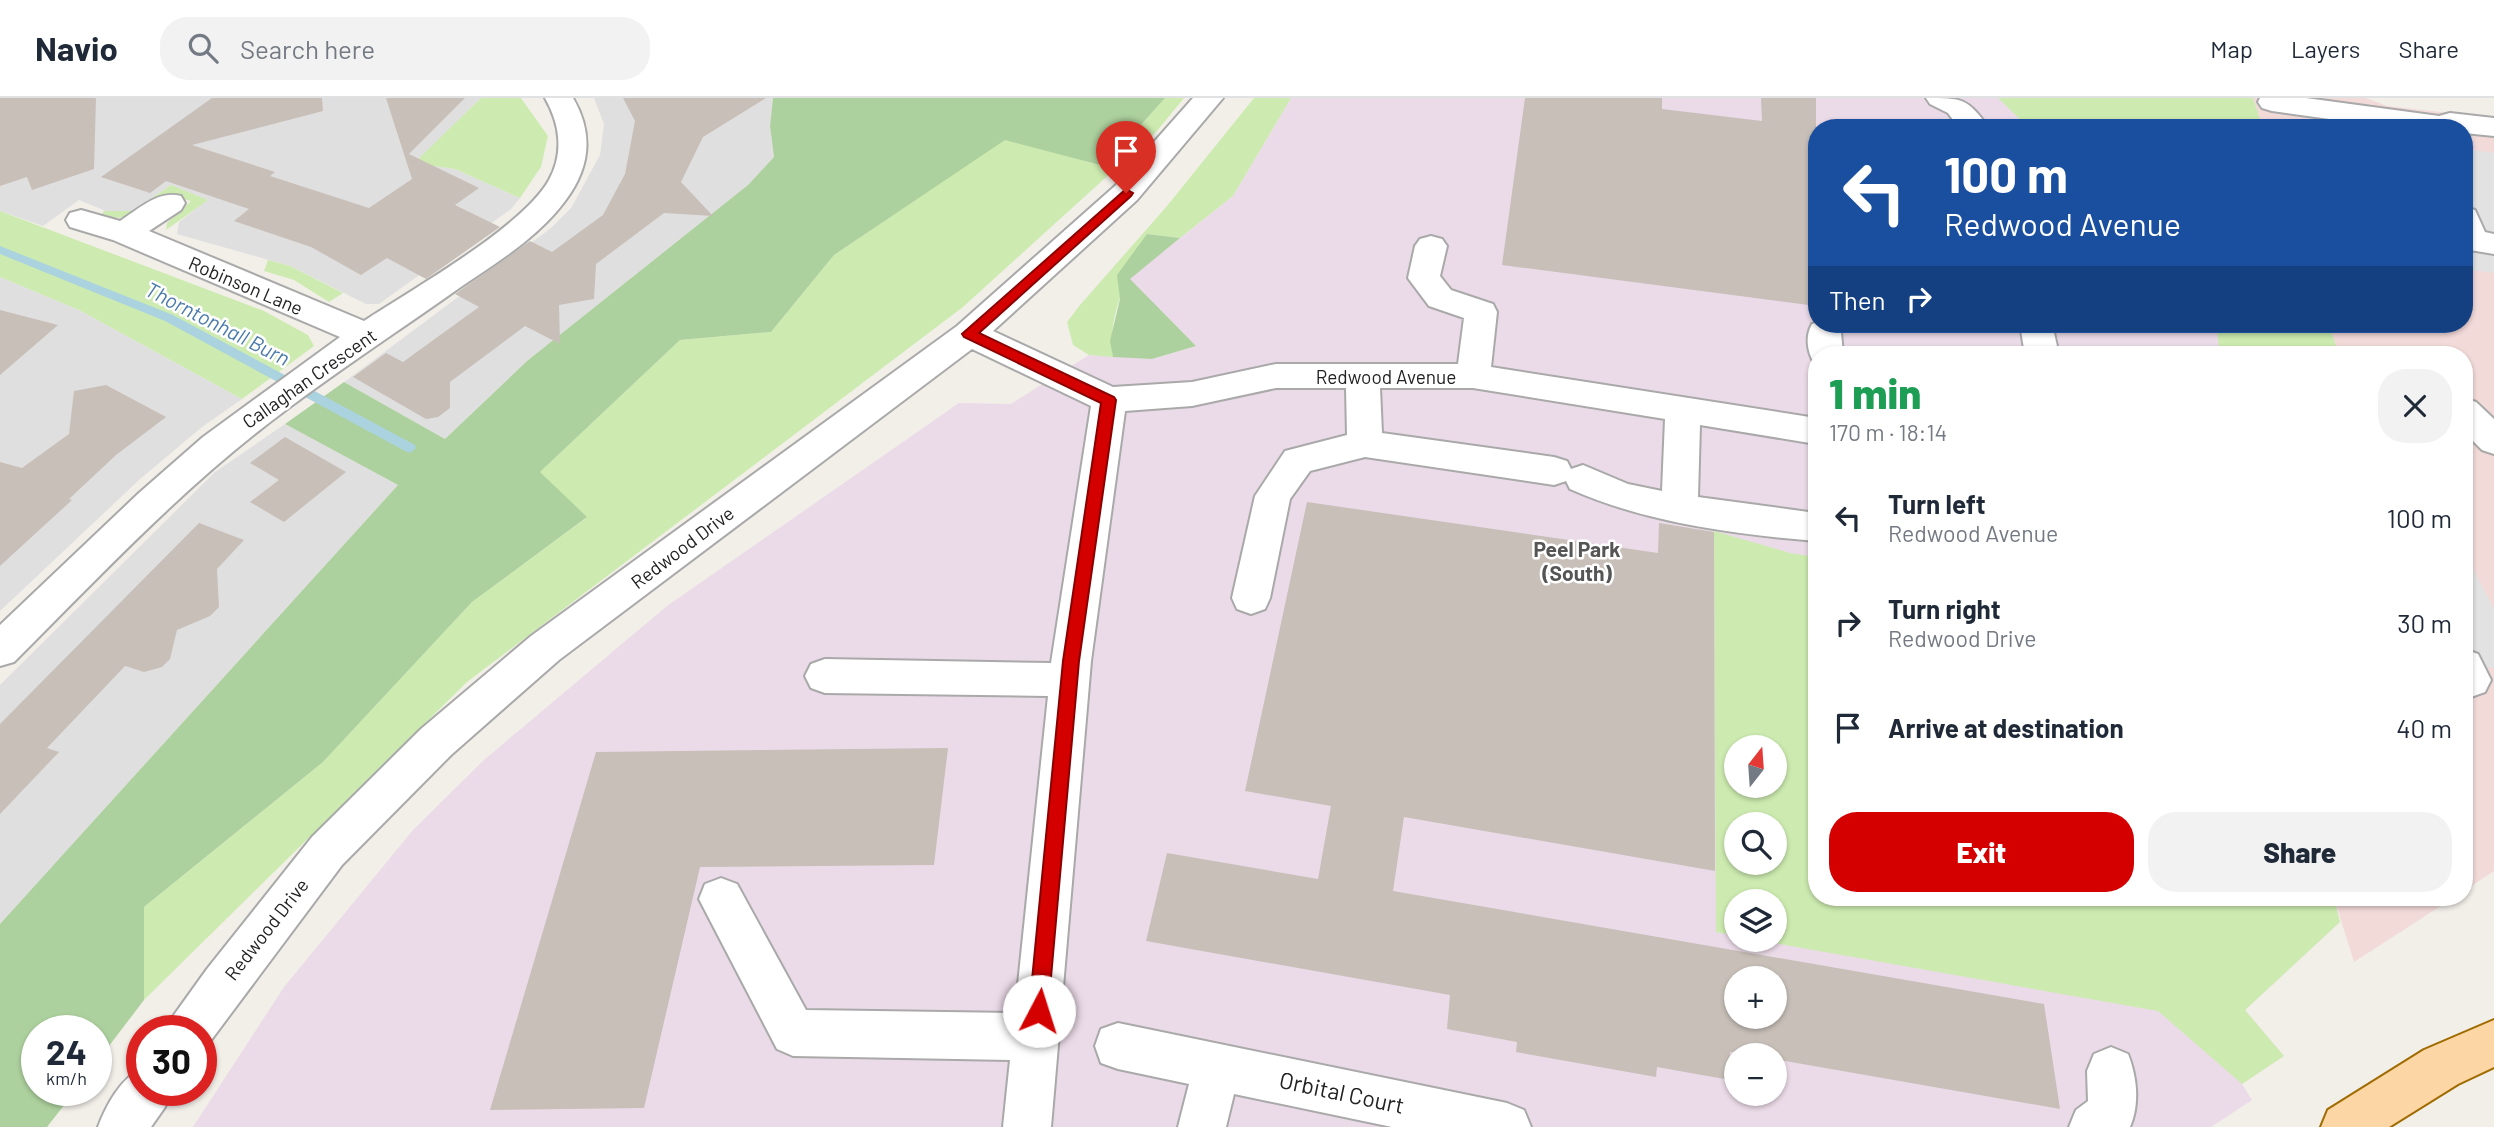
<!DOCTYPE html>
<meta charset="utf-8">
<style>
:root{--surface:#fff;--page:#f2f2f3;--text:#1f2937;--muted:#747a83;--line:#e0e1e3;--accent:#d40000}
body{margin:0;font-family:Barlow,sans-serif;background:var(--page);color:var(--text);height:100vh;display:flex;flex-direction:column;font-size:26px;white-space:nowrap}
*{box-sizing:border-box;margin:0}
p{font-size:23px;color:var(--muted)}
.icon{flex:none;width:38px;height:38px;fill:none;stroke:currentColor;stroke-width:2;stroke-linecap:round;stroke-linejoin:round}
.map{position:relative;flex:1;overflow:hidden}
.sheet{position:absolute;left:1808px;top:248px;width:665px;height:560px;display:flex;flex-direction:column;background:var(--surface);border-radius:28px;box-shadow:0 2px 5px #0004}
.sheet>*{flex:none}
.top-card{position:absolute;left:1808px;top:21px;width:665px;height:214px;border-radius:28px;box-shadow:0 2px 5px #0004;background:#1a4fa0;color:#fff;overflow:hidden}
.needle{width:46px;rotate:17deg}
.controls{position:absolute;left:1724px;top:637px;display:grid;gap:14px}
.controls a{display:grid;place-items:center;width:63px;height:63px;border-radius:50%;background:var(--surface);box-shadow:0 2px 5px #0004;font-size:35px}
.speed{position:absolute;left:21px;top:917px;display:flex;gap:14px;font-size:35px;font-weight:700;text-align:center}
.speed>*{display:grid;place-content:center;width:91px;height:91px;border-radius:50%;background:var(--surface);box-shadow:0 2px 5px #0004;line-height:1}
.speed small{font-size:18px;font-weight:400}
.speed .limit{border:10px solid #d22;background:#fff;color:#111}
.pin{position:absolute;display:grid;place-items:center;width:60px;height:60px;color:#fff;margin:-72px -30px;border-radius:50% 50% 50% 0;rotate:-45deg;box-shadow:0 0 7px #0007}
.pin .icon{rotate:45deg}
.me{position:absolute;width:77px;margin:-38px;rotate:5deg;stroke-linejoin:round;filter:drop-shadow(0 0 5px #0008)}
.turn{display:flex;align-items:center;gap:24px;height:147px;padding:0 21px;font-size:32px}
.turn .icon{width:91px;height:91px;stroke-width:2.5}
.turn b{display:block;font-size:49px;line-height:60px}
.then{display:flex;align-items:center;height:66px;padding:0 21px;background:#0003;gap:14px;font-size:26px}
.round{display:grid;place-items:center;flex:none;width:74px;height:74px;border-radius:28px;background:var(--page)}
.headline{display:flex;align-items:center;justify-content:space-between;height:119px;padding:0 21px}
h1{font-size:42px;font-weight:800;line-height:52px;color:#1e9e55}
.action{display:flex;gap:14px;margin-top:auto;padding:14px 21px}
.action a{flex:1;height:80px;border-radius:28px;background:var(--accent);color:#fff;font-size:28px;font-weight:800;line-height:80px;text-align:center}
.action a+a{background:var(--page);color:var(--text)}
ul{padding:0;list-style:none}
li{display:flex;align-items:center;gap:21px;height:105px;padding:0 21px}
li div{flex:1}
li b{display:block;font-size:26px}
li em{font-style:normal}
header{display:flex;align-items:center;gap:42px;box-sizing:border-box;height:98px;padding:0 35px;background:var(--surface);border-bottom:2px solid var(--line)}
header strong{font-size:33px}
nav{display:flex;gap:38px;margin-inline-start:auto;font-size:24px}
.search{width:490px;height:63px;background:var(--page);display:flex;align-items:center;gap:18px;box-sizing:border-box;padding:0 24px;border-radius:28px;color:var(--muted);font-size:26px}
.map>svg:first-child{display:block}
.residential{fill:#e0dfdf}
.commercial{fill:#f2dad9}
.industrial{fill:#ebdbe8;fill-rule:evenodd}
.grass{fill:#cdebb0;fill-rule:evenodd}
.forest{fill:#add19e}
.parking{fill:#e2e2e2}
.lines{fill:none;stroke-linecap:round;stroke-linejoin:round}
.stream{fill:#aad3df;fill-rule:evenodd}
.building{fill:#c7bfb8;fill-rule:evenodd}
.minor-casing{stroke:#a9a9a9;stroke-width:4}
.major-casing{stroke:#a06b00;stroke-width:4}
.minor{fill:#fff;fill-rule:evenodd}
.major{fill:#fcd6a4;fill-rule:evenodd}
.route{fill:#d40000;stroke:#8a0000;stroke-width:2}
.labels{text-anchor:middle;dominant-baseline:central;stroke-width:5;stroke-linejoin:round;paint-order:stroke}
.street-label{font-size:19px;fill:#222;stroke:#fff}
.water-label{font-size:21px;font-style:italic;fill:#4a7aab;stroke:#fff}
.neighbourhood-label{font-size:21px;font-weight:bold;fill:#555;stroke:#fff}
.near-street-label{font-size:23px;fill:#222;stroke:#fff}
</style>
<header>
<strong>Navio</strong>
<div class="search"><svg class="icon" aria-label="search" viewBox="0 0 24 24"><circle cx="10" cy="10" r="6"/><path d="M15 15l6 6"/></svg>Search here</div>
<nav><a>Map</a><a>Layers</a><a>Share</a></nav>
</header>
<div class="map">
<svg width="2494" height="1029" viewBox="0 0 2494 1029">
<rect width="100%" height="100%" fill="#f2efe9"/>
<g class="residential">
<polygon points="0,0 481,0 415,65 455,71 520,100 511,111 379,206 366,206 290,168 177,136 179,124 207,102 171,87 133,113 108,114 79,102 43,128 0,113"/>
<polygon points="594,0 773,0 770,28 774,59 748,87 527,263 445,341 344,284 551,130 571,110 600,57 604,26"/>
<polygon points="0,179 79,212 242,301 202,329 140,381 0,513"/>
<polygon points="285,326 398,387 0,826 0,587 215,374"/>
</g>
<g class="commercial">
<polygon points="2253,0 2366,0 2387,8 2494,20 2494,773 2464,793 2464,257 2339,257 2329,226 2464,226 2464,30 2263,30"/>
<polygon points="2334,800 2453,800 2354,864"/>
</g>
<path class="industrial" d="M1291,0h962l10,30h-447v196h513l10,31h-523v543h518l6,24 -95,88 39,46 -42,28 10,16 -41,27h-2018l91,-140 129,-157 71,-70 183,-154 292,-203 52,1 78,-49 63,4 44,-13 -67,-67 104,-83zM1736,649h38v39h-38zM1736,726h38v39h-38zM1736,803h38v39h-38zM1736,880h38v39h-38zM1736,957h38v39h-38z"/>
<g class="grass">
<polygon points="481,0 521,0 548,38 541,69 520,100 455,71 414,65"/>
<polygon points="1165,0 1184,0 1157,33 963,209 467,584 144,902 144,809 323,664 472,504 586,420 540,374 680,242 771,234 834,157 1005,41 1104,68"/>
<path d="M1254,0h37l-58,98 -53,42 -33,-4c-16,37 -41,82 -34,123l-24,-2 -16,-10 -6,-23 13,-17 87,-99z"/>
<polygon points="1998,0 2253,0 2263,30 2029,30"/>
<path d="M171,87l37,15 -42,30 1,-7 24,-22 -23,-6c-22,16 -40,26 -68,22l4,-6h29z"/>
<polygon points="0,113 264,213 308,237 314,248 242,301 79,212 0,179"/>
<polygon points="268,162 290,168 343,195 329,204 294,182 264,173"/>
<polygon points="2216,226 2329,226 2339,257 2220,257"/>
<path d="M1714,433l76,22 26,4v341h518l6,24 -95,88 39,46 -42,28 -84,-73 -401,-71h17v-39h-38v35l-20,-4zM1736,649h38v39h-38zM1736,726h38v39h-38z"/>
</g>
<g class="forest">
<polygon points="773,0 1165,0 1104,68 1005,42 834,157 771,234 680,242 540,374 587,419 472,504 323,664 144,809 144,902 96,965 96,933 37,933 37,992 76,992 47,1029 0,1029 0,826 398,387 285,326 344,284 445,341 527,263 748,87 774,59 770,28"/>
<polygon points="1147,136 1180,140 1130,181 1196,248 1152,261 1113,259 1110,243 1120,201 1117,177"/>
</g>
<g class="parking">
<polygon points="2464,51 2494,55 2494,175 2464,171"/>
<polygon points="2464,453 2494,511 2494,570 2464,568"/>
</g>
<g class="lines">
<polygon class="stream" points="0,148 173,217 415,347 416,350 410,355 405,353 165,223 0,156"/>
</g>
<g class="building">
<polygon points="0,0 96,0 94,71 32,92 27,79 0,88"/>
<polygon points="212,0 322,0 323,13 192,47 275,74 270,78 369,110 412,81 386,0 465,0 409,56 479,90 455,107 500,129 426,181 387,160 361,177 311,149 234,123 249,111 166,83 150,95 101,79"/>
<polygon points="623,0 766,0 703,39 681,84 713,118 664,115 596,166 594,201 559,207 560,246 525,228 450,284 450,310 438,319 426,321 353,279 386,255 403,264 479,209 455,196 530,143 552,154 603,117 625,76 635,23"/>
<polygon points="1525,0 1662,0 1662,11 1762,23 1761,0 1816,0 1816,208 1502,167"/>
<polygon points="0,212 58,227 0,277"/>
<polygon points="106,287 166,319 116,357 69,401 72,402 0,468 0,364 22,370 69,336 74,293"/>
<polygon points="285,339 346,374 284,424 250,404 279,382 250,365"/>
<path d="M1307,404l351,51 1,-30 55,9 1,339 -311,-54 -11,74 651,113 16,105 -286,-50v-4l-44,-3v28l-73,-13 -1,10 -140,-25 1,-10 -70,-13 3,-34 -304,-54 21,-88 151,26 13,-73 -86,-15zM1736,880h38v39h-38z"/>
<polygon points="199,425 244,442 217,471 219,509 210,518 177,532 170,561 162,569 144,574 125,568 47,650 59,654 0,716 0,626"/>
<polygon points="948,650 934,767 700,769 644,1010 490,1012 596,654"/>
</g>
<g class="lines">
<g class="minor-casing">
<g id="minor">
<path d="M545,0h28c21,36 17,70 -8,103 -28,38 -71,63 -110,90 -58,41 -116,79 -173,122 -98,73 -182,163 -268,249l-14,4v-41l139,-132 64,-56 137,-100 -227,-97 -43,-13 -4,-7 4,-7 11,-3 39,11c19,-12 38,-31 61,-25l4,7 -4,7 -32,21 215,90c47,-31 159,-94 185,-141 15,-27 11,-56 -4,-82z"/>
<path d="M1193,0h30l-86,102 -144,131 120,56 79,-5 84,-18h182l6,-46 -35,-12 -21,-28 7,-32 5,-7 11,-3 11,3 5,7 -7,30 11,14 42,14 4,8 -6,55 325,51v26l-116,-19 -2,72 118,16v28c-83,-7 -169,-18 -246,-52l-4,-8 -12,4 -189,-28 -55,14 -20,28 -20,99 -5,11 -14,5 -14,-5 -5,-11 23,-102 30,-45 62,-16 -1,-47h-70l-84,18 -67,5 -34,250 -40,466h-48l7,-67 -217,-4 -16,-7 -78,-150 6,-15 16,-6 16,6 69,126 209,3 33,-317 -223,-3 -14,-5 -6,-12 6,-12 14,-5 226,4 40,-257 -119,-57 -413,311 -108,95 -109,110 -136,182 -5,3v-19h-34l7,-16 33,-46 105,-132 109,-108 110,-93 426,-310 158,-140zM1380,290h93l192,31 -3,72 -34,-7 -45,-19 -12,4 -4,-8 -13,-4 -172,-24z"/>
<path d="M1926,0c37,0 41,0 63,30h-30l-11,-15 -18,-9z"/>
<polygon points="2260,0 2306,0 2439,18 2450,15 2494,20 2494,38 2464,35 2464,30 2394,30 2272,13 2262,10 2258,4"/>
<polygon points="2464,109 2475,112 2485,134 2494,136 2494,156 2464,151"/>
<path d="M1816,225l20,1 5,8 2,23h-27v9l-2,-1c-7,-12 -9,-27 -2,-39z"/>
<polygon points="2020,226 2052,226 2059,257 2025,257"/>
<polygon points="2464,300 2476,304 2494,321 2494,356 2482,352 2464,334"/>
<polygon points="2464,551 2478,556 2491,582 2485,594 2471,599 2464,596"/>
<polygon points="1118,925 1507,1005 1524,1012 1531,1029 1392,1029 1234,996 1226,1029 1178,1029 1189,986 1118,971 1101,965 1095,948 1101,931"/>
<path d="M2111,949l17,7c9,23 12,50 2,73h-61l7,-17 12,-9 -1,-30 7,-17z"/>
<path d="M142,971v21h30l-7,17 -14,20h-53c8,-21 23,-50 44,-58z"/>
</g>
</g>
<g class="major-casing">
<polygon id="major" points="2494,922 2494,969 2458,986 2389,1029 2321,1029 2328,1012 2424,952"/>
</g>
<use href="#minor" class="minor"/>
<use href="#major" class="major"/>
</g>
<polygon class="route" points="1126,91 1133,95 1131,98 979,235 1114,299 1116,302 1079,563 1048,913 1045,919 1039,922 1032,919 1029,913 1063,563 1101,305 964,239 962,236"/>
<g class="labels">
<g class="street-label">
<text transform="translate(246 187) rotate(23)">Robinson Lane</text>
<text x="1386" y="278">Redwood Avenue</text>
<text transform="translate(309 280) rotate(-35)">Callaghan Crescent</text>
<text transform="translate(682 449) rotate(-37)">Redwood Drive</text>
<text transform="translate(266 831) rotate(-52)">Redwood Drive</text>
</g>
<g class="water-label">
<text transform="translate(218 225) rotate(27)">Thorntonhall Burn</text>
</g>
<g class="neighbourhood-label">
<text x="1577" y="450">Peel Park<tspan x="1577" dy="24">(South)</tspan></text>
</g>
<g class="near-street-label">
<text transform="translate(1342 994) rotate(12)">Orbital Court</text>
</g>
</g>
</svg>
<div class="controls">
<a><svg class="needle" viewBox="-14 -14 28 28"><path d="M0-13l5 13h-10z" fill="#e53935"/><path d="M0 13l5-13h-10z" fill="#747a83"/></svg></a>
<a><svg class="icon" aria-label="search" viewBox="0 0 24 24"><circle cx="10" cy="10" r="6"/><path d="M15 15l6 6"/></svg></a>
<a><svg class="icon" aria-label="layers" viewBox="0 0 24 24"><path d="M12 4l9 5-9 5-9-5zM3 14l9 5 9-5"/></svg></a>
<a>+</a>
<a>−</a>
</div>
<div class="speed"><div>24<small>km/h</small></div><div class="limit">30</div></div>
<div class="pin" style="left:1126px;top:95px;background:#d93025"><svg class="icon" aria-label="arrive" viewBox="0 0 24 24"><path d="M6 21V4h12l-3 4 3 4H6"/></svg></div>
<svg class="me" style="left:1039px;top:913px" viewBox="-20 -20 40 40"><circle r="19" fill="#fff"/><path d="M0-13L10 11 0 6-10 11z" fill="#d40000"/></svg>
<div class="top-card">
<div class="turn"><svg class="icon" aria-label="left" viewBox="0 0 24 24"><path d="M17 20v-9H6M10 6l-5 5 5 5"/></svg><div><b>100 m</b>Redwood Avenue</div></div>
<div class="then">Then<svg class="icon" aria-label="right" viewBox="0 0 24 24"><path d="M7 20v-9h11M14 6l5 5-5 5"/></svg></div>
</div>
<section class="sheet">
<div class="headline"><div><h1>1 min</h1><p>170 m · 18:14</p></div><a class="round"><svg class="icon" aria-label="close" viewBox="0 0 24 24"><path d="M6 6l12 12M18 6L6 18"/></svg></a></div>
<ul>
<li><svg class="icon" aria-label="left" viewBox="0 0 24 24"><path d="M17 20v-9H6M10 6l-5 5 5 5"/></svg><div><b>Turn left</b><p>Redwood Avenue</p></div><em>100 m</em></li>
<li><svg class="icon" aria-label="right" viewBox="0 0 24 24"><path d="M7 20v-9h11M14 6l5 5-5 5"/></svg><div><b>Turn right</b><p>Redwood Drive</p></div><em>30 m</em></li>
<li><svg class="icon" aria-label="arrive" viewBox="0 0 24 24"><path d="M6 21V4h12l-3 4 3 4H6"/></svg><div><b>Arrive at destination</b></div><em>40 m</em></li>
</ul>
<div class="action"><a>Exit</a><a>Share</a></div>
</section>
</div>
